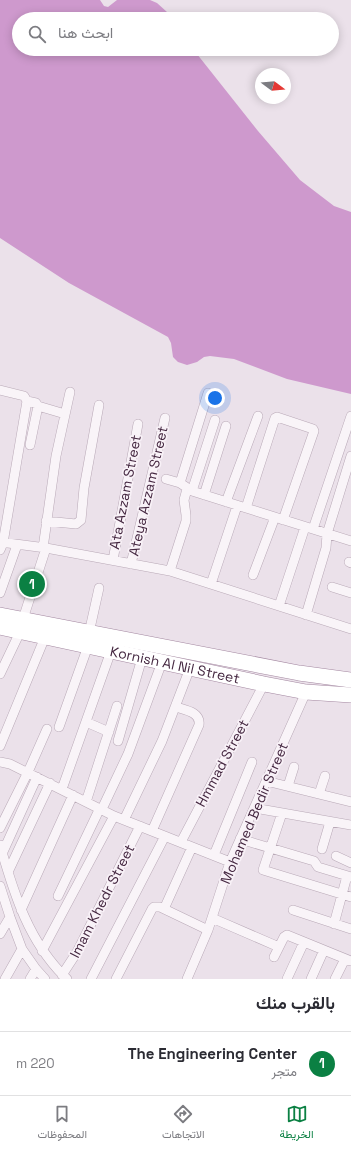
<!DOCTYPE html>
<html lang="ar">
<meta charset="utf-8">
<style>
body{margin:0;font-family:"Space Grotesk",Vazirmatn,sans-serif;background:#f7f7f7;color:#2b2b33;direction:rtl}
.compass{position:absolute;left:255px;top:68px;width:36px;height:36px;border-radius:50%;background:#fff;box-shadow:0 2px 10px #0003;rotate:106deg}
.you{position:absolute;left:215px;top:398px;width:14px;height:14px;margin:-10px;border:3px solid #fff;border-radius:50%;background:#1a73e8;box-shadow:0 0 0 6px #1a73e833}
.badge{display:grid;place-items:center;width:26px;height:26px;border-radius:50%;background:#0b8043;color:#fff;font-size:13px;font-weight:700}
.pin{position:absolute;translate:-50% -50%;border:2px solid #fff;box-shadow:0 1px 4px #0006}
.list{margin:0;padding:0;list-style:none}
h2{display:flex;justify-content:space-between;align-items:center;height:52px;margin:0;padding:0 16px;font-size:17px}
h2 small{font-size:13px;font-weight:400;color:#7c7c81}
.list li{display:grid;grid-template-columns:26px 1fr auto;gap:12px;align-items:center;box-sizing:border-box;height:64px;padding:0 16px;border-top:1px solid #e1e1e2}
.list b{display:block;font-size:15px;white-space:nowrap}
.list p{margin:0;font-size:13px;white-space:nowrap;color:#7c7c81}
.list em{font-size:13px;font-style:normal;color:#7c7c81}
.icon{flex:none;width:22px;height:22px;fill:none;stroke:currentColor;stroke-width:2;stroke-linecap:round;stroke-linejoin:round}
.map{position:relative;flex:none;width:351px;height:979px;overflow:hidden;direction:ltr}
.search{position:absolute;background:#fff;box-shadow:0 2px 10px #0003;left:12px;right:12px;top:12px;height:44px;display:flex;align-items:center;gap:10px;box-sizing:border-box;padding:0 14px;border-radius:22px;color:#7c7c81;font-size:15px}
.sheet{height:116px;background:#fff}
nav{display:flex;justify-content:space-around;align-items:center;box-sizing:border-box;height:56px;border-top:1px solid #e1e1e2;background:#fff;font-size:11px;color:#7c7c81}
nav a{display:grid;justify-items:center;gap:2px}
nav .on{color:#0b8043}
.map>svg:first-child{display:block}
.water{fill:#ce99cd}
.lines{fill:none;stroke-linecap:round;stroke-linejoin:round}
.minor-casing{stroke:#b9a9b7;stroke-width:10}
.trunk-casing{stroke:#a387a0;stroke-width:16}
.minor{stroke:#f9f4f8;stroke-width:9}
.trunk{stroke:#fff;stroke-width:15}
.labels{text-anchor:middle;stroke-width:3.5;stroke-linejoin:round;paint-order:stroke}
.street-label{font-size:14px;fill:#442740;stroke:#f8f1f7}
</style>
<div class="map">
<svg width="351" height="979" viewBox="0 0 351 979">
<rect width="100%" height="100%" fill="#ebe1ea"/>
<path class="water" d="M0 0H100L104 6 108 7 117 0H150L157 3 167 12 171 19H19V49H193L258 131 300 180 334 206 351 212V394L287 379 234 359 210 356 204 357 197 362 187 365 178 362 173 357 171 343 168 337 69 283 0 238Z"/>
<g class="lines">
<g class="minor-casing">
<path id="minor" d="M0 390 24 396 27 401 3 543 0 550
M27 401 36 403 38 406 30 445
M38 406 65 414
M166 479 180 483 192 491 351 541
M180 483 208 393
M192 491 215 420
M204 495 226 426
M226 502 258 416
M246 508 275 418 277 417 313 429 314 431 283 520
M46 521 76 524 81 520 84 488 99 405
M313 529 351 416
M0 542 46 548 170 571 351 629
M43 548 56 456 70 392
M113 560 138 424
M349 562 351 563
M131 564 165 418
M170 571 186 521V515L184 500 187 489
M253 575 275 517
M211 584 237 506
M332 587 351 593
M0 593 17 545
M279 606 305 527
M306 615 326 548 327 534 351 456
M23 619 46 548
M89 633 99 588
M0 674 20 632
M86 722 109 732
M59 727 88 646
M118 741 142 658
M0 746 45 637
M0 762 10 764 114 816 230 862
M266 781 351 802
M288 786 294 767
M62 789 111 651
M319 794 325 776
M86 802 117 706
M254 808 351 825
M102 809 128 754 162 662
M282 813 263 870 351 897
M124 820 162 741 190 668
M0 828 28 772 47 729
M152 831 199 725C201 712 185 710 176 707
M240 839 314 861 318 867 351 877
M181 842 264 684
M0 845C14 894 29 943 67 979
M322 849 330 822
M2 854 37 777
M214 855 252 762
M336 856 351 863
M8 872 50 783
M0 886 10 917 22 949 36 969 45 979
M58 896 100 808
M164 909 192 847
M21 910 73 795
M293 910 351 929
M212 918 279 947
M334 924 347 876
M0 934 10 917
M42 951 114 816
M274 957 284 937 287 935 351 961
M62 975 77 952 140 826
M5 979 22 949
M30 979 36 969
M91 979 165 836
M116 979 152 909 154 907H160L208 930
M187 979 208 930 230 862 306 692
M287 979 304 942
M311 979 324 950
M335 979 345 959"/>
</g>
<g class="trunk-casing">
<g id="trunk">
<path d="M0 615 299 673 351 680"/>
<path id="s1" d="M0 627 264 684 306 692 351 695"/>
</g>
</g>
<use href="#minor" class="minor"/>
<use href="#trunk" class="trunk"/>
</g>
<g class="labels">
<g class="street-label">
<text transform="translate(148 491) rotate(-77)" y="5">Ateya Azzam Street</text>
<text transform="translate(125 492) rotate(-79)" y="5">Ata Azzam Street</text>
<text dy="5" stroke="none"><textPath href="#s1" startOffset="179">Kornish Al Nil Street</textPath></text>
<text transform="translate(222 763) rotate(-62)" y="5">Hmmad Street</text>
<text transform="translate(254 813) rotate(-67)" y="5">Mohamed Bedir Street</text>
<text transform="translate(102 901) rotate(-63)" y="5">Imam Khedr Street</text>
</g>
</g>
</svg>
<svg class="compass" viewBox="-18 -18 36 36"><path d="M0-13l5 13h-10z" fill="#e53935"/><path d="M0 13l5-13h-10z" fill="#7c7c81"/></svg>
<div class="you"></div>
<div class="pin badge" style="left:32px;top:584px">1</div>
<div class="search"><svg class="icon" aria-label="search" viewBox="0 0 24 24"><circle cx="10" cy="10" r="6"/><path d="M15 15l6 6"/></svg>ابحث هنا</div>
</div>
<section class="sheet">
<h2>بالقرب منك<small></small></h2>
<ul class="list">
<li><span class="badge">1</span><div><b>The Engineering Center</b><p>متجر</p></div><em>220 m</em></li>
</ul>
</section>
<nav>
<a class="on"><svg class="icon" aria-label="map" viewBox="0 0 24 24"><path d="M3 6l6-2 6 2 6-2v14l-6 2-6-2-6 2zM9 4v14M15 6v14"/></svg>الخريطة</a>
<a><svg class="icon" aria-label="directions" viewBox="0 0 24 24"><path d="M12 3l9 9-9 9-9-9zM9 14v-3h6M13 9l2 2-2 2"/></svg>الاتجاهات</a>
<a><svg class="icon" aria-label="saved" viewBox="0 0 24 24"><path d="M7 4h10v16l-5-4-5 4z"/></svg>المحفوظات</a>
</nav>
